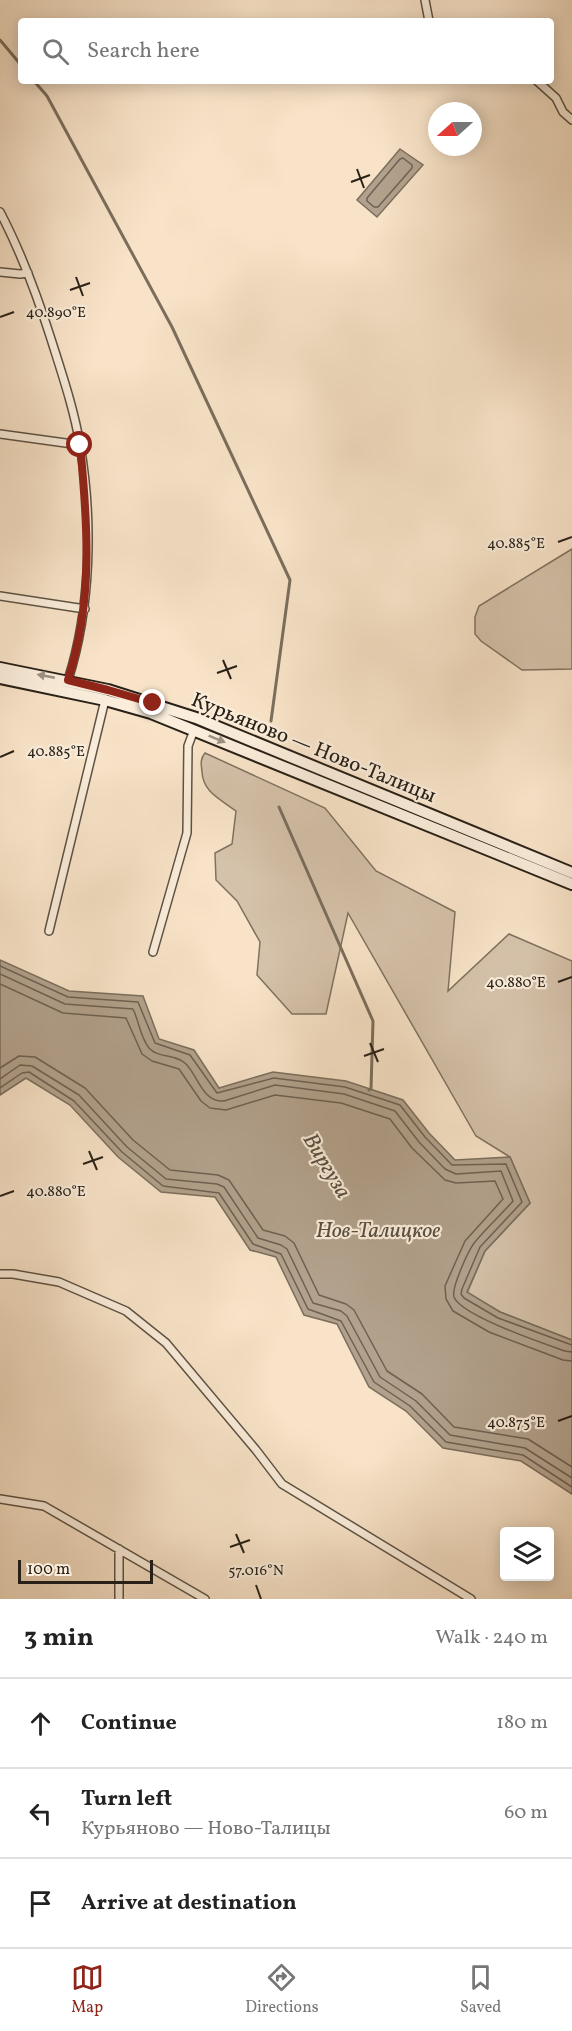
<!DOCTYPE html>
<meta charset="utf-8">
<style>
body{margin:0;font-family:Vollkorn,serif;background:#f2f2f2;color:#222}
.controls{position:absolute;right:18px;bottom:18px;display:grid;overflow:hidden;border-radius:6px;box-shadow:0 3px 15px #0003}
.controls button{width:54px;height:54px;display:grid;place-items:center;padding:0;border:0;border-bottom:2px solid #e0e0e0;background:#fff;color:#222;font:30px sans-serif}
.compass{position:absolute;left:428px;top:102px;width:54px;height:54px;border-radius:50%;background:#fff;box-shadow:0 3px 15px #0003;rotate:249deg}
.scale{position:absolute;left:18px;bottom:15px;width:135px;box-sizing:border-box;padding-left:6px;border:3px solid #292117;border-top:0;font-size:16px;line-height:21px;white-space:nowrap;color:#292117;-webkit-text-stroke:4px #faeddb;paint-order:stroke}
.stop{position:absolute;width:18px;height:18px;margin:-14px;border:4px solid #8f2418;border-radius:50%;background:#fff}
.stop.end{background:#8f2418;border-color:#fff;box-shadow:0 2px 6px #0008}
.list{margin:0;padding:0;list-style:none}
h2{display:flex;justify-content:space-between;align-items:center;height:78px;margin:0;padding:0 24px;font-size:26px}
h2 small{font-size:20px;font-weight:400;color:#767676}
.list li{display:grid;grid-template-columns:39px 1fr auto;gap:18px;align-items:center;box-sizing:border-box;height:90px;padding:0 24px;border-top:2px solid #e0e0e0}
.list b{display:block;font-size:22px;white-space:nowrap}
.list p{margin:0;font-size:20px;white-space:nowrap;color:#767676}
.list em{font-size:20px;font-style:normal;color:#767676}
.icon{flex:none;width:33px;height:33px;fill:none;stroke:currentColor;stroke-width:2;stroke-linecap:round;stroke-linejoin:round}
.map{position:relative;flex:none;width:572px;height:1599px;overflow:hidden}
.search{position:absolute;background:#fff;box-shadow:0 3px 15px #0003;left:18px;right:18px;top:18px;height:66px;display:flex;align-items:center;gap:15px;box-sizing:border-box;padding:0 21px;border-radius:6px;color:#767676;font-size:22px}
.sheet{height:348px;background:#fff}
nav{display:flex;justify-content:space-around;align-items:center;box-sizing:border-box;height:84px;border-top:2px solid #e0e0e0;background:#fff;font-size:16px;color:#767676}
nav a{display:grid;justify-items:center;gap:3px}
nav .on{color:#8f2418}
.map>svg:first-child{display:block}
.green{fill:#d5c2aa;stroke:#7f7260;stroke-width:1.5}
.water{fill:#b2a18c;stroke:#7b6e5d;stroke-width:1.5}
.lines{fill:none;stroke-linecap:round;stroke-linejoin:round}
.shore{stroke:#6e6152;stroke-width:1.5}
.stream{stroke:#7b6e5d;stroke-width:3}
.street-casing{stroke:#5d5243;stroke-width:10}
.secondary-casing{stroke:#292117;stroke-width:14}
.street{stroke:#faeddb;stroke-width:7}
.secondary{stroke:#faeddb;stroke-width:10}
.oneway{fill:#9c9183}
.route{stroke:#8f2418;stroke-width:8}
.ticks{fill:none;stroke:#292117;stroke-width:2}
.labels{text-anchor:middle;stroke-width:4.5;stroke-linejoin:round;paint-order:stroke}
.street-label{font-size:21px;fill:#292117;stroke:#faeddb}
.water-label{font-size:22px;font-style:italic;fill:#594e40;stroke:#faeddb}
.ticks-label{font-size:15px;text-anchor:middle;fill:#292117;stroke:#faeddb;stroke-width:4.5;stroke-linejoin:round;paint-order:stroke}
</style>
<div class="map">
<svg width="572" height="1599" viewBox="0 0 572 1599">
<rect width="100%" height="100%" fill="#f8e3c8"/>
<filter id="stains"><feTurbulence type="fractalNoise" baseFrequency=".00333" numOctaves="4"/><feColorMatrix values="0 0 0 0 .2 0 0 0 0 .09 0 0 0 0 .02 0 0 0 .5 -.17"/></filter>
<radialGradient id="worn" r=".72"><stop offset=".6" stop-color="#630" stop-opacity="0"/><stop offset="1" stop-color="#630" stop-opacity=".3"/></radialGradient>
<path class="green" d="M572 549V669L522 670 481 641 475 634V617L479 606Z
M205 753 325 808 376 871 455 912 448 991 509 934 572 961V1340L500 1312 467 1293 485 1251 530 1203 510 1157 476 1136 348 913 326 1014H292L257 975 260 942 237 901 216 880 215 853 232 844 236 811C220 799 203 792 202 772 201 764 200 759 205 753Z"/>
<path class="water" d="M400 149 423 165 377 217 357 200Z
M0 960 69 991 143 996 159 1039 194 1050 219 1088 273 1072 346 1081 403 1100 429 1133 455 1160 510 1157 530 1203 485 1251 467 1292 500 1312 572 1340V1494L521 1461 443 1448 406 1411 369 1387 337 1324 304 1315 276 1257 250 1250 215 1197 161 1192 118 1157 70 1105 26 1078 0 1095Z"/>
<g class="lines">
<path class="shore" d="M403 158 412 165V168L378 207H374L367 201V198L400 159Z
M0 966 68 997 138 1002 155 1043 190 1055 217 1093 274 1078 345 1087 400 1105 425 1137 452 1165 506 1164 522 1202 480 1247 462 1289 461 1294 464 1298 498 1318 572 1345
M0 974 65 1004 133 1009C139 1021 140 1037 149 1048 157 1058 177 1054 186 1064 198 1076 203 1103 224 1101L275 1085 344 1094 395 1111 419 1142 445 1169 456 1174 501 1171 513 1201C501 1215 487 1227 475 1242 469 1249 451 1288 454 1297 461 1316 545 1344 565 1351L572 1352
M0 984 63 1013 126 1018 142 1054 152 1061 179 1069 201 1101 210 1108 226 1110 275 1095 341 1103 390 1119 412 1148 445 1180 456 1183 495 1181 503 1199 465 1241 445 1286 446 1299 453 1311 489 1332 563 1360 572 1361
M0 1068 19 1056 35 1057 85 1088 133 1140 170 1170 218 1175 229 1180 263 1230 285 1236 294 1243 319 1295 346 1304 354 1310 387 1371 422 1394 454 1427 528 1439 572 1467
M0 1079 20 1065 32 1066 79 1095 127 1147 166 1179 217 1184 224 1187 258 1238 281 1245 287 1249 313 1303 341 1311 347 1316 380 1377 416 1401 450 1435 525 1448 572 1478
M0 1088 22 1073 29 1072 74 1101 122 1152 163 1186 219 1193 253 1244 281 1254 308 1309 341 1321 374 1382 410 1406 446 1442 523 1455 572 1487"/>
<path class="stream" d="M0 40 21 65
M34 81 47 96 172 327 290 580 271 721
M279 807 373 1021 371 1089 369 1090"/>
<g class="street-casing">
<path id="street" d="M425 0 429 21
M537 81 556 98 563 112 572 120
M0 212C21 252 37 295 51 339 62 374 74 409 80 445 93 520 91 608 68 680
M0 272 20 274 28 273
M0 434 80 445
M0 596 85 609
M49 931 105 700
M153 952 187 833 188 746 194 730
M0 1274H13L59 1282 126 1311 166 1343 256 1450 282 1484 471 1599
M0 1499 44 1506 205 1599
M119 1549V1599"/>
</g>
<g class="secondary-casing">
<path id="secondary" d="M0 668 108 690 196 718 572 873
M0 678 105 700 151 713 572 884"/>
</g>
<use href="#street" class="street"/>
<use href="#secondary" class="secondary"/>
</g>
<defs><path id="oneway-solid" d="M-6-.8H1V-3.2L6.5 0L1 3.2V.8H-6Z" transform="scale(1.5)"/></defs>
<g class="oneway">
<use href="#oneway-solid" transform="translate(46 676) rotate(-169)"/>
<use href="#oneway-solid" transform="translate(217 739) rotate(22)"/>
</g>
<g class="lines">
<path class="route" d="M80 445C88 526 93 602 68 680L108 690 153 703"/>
</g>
<path class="ticks" d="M357 169 364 188M351 182 370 175M76 277 83 296M70 290 90 283M0 317 14 312M558 542 572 537M223 660 231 679M217 673 237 666M0 757 14 751M558 982 572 977M370 1043 378 1062M364 1056 384 1049M89 1151 97 1170M83 1164 103 1157M0 1196 14 1191M558 1421 572 1416M236 1534 244 1553M230 1547 250 1540M256 1585 261 1599"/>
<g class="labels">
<g class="street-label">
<text transform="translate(314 747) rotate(22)" y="7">Курьяново — Ново-Талицы</text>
</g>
<g class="water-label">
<text transform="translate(328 1165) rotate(59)" y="8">Виргуза</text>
<text x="378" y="1237">Нов-Талицкое</text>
</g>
</g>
<g class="ticks-label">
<text x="56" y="317">40.890°E</text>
<text x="516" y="548">40.885°E</text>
<text x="56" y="756">40.885°E</text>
<text x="516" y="987">40.880°E</text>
<text x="56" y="1196">40.880°E</text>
<text x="516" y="1427">40.875°E</text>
<text x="256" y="1575">57.016°N</text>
</g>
<rect width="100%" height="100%" filter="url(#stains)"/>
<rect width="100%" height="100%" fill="url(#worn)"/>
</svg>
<div class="controls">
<button><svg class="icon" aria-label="layers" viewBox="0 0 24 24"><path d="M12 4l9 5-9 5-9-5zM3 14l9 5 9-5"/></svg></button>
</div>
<svg class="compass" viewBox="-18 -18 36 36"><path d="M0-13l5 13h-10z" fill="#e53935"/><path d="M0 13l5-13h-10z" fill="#767676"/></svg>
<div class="scale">100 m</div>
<div class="stop" style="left:80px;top:445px"></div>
<div class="stop end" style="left:153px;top:703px"></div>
<div class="search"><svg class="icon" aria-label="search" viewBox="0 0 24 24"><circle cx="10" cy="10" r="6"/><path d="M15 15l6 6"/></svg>Search here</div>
</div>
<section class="sheet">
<h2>3 min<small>Walk · 240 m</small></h2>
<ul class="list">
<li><svg class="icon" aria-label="ahead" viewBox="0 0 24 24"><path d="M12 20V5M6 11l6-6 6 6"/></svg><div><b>Continue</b></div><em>180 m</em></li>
<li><svg class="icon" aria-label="left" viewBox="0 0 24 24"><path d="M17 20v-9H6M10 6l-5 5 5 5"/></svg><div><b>Turn left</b><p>Курьяново — Ново-Талицы</p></div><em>60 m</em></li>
<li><svg class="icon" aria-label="arrive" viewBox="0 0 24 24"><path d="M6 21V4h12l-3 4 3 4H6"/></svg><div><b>Arrive at destination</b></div></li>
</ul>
</section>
<nav>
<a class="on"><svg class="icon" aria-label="map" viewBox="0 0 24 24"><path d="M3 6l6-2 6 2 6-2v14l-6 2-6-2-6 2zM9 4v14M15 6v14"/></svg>Map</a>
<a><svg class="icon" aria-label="directions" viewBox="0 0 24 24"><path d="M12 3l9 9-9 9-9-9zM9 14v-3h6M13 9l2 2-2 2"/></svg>Directions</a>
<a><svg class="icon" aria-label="saved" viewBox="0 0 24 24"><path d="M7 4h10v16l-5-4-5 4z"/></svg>Saved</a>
</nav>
